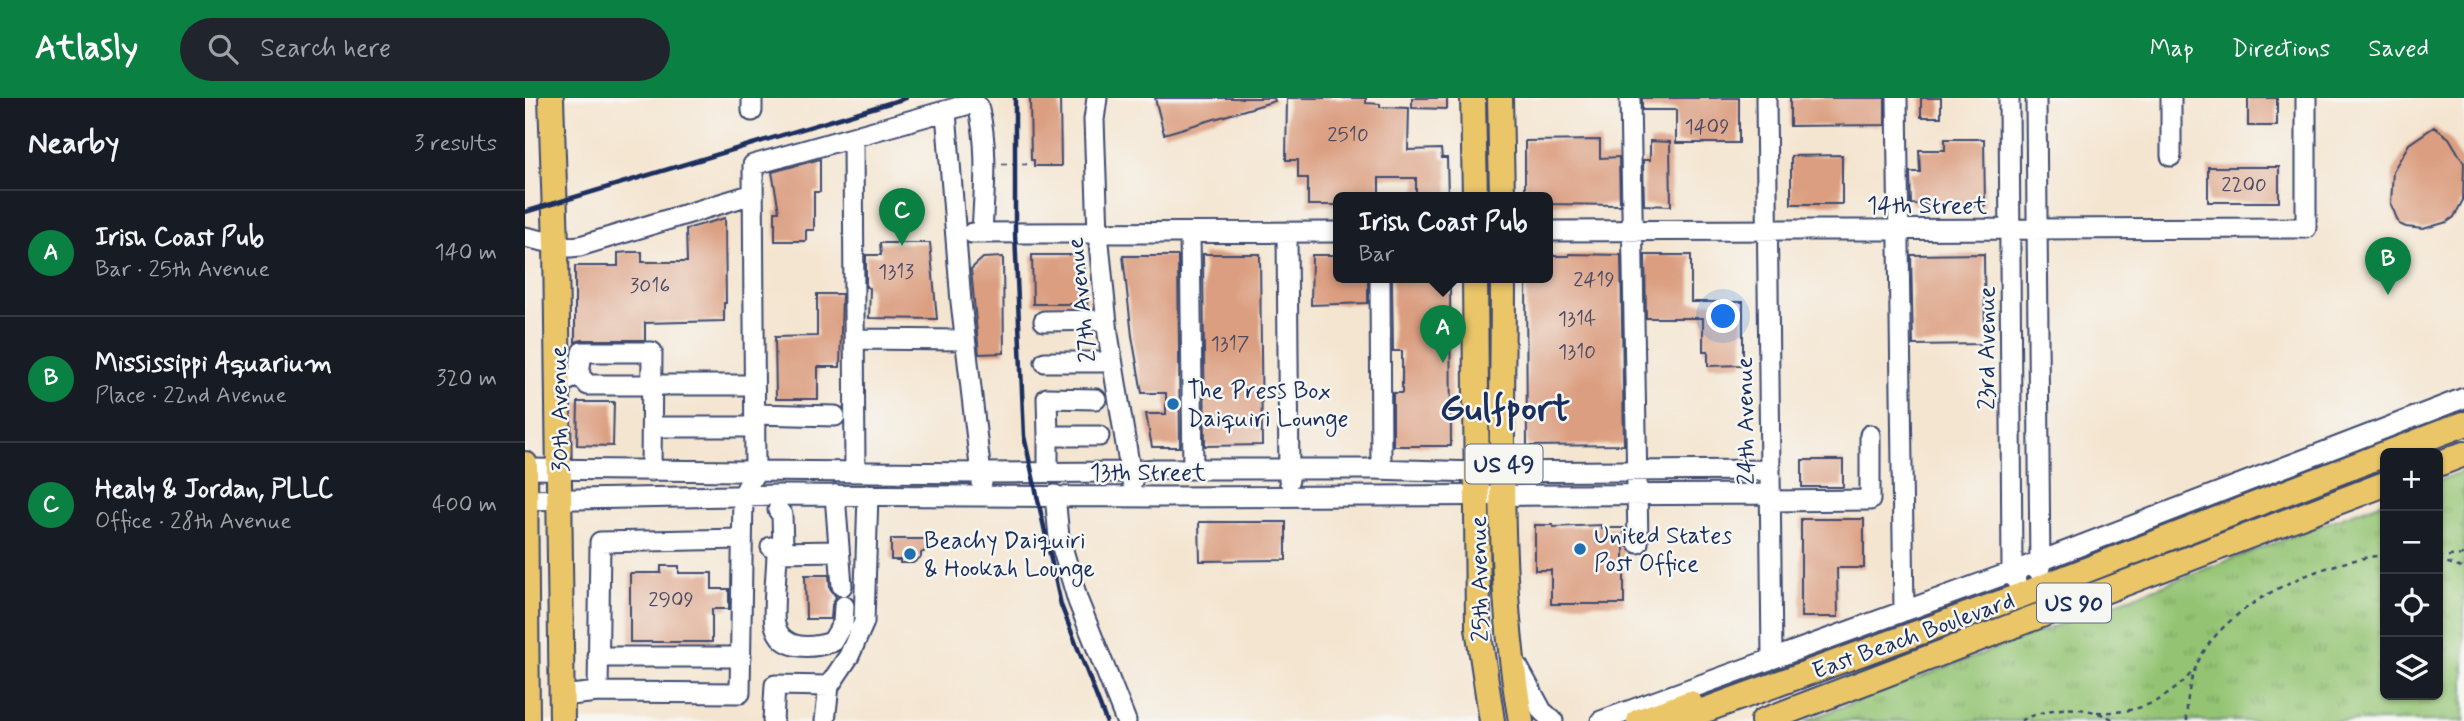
<!DOCTYPE html>
<meta charset="utf-8">
<style>
body{margin:0;font-family:Mynerve,sans-serif;background:#20242c;color:#f1f3f6}
.controls{position:absolute;right:21px;bottom:21px;display:grid;overflow:hidden;border-radius:10px;box-shadow:0 2px 5px #0004}
.controls button{width:63px;height:63px;display:grid;place-items:center;padding:0;border:0;border-bottom:2px solid #363941;background:#171b24;color:#f1f3f6;font:35px sans-serif}
.you{position:absolute;left:1199px;top:219px;width:24px;height:24px;margin:-18px;border:5px solid #fff;border-radius:50%;background:#1a73e8;box-shadow:0 0 0 10px #1a73e833}
.badge{display:grid;place-items:center;width:46px;height:46px;border-radius:50%;background:#0b8043;color:#fff;font-size:23px;font-weight:700}
.pin{position:absolute;translate:-50% -58px;filter:drop-shadow(0 2px 4px #0008)}
.pin::after{content:'';position:absolute;top:37px;width:24px;height:21px;background:inherit;clip-path:polygon(0 0,100% 0,50% 100%)}
.popup{position:absolute;left:808px;top:94px;width:220px;height:91px;box-sizing:border-box;display:grid;place-content:center;border-radius:10px;background:#171b24;filter:drop-shadow(0 2px 5px #0005);font-size:23px;white-space:nowrap;color:#9ea1a6}
.popup b{font-size:26px;color:#f1f3f6}
.popup::after{content:'';position:absolute;left:50%;top:100%;margin-left:-14px;border:14px solid transparent;border-top-color:#171b24}
.list{margin:0;padding:0;list-style:none}
h2{display:flex;justify-content:space-between;align-items:center;height:91px;margin:0;padding:0 28px;font-size:30px}
h2 small{font-size:23px;font-weight:400;color:#9ea1a6}
.list li{display:grid;grid-template-columns:46px 1fr auto;gap:21px;align-items:center;box-sizing:border-box;height:126px;padding:0 28px;border-top:2px solid #363941}
.list b{display:block;font-size:26px;white-space:nowrap}
.list p{margin:0;font-size:23px;white-space:nowrap;color:#9ea1a6}
.list em{font-size:23px;font-style:normal;color:#9ea1a6}
.icon{flex:none;width:38px;height:38px;fill:none;stroke:currentColor;stroke-width:2;stroke-linecap:round;stroke-linejoin:round}
.map{position:relative;flex:none;width:1939px;height:623px;overflow:hidden}
header{display:flex;align-items:center;gap:42px;box-sizing:border-box;height:98px;padding:0 35px;background:#0b8043;color:#fff}
header strong{font-size:33px}
nav{display:flex;gap:38px;margin-inline-start:auto;font-size:24px}
.search{width:490px;height:63px;background:#20242c;display:flex;align-items:center;gap:18px;box-sizing:border-box;padding:0 24px;border-radius:38px;color:#9ea1a6;font-size:26px}
main{display:flex}
aside{flex:1;background:#171b24}
.map>svg:first-child{display:block}
.park{fill:url(#park-tufts);stroke:#587a68;stroke-width:2}
.building{fill:#db9e80}
.lines{fill:none;stroke-linecap:round;stroke-linejoin:round}
.minor-casing{stroke:#3c4a6f;stroke-width:23}
.major-casing{stroke:#3c4a6f;stroke-width:28}
.path{stroke:#3c4a6f;stroke-width:2.5;stroke-dasharray:5 5;stroke-linecap:butt}
.minor{stroke:#fff;stroke-width:19}
.major{stroke:#ebc669;stroke-width:24}
.rail{stroke:#1b2f5e;stroke-width:4.5}
.poi-dot{fill:#1f6fb2;stroke:#f6f6f2;stroke-width:2.5}
.labels{text-anchor:middle;stroke-width:5;stroke-linejoin:round;paint-order:stroke}
.number-label{font-size:21px;fill:#4b4b66}
.shield{fill:#f6f6f2;stroke:#5d6b8a;stroke-width:2}
.shield-label{font-size:23px;font-weight:bold;fill:#1b2f5e}
.street-label{font-size:24px;fill:#1b2f5e;stroke:#f6f6f2}
.poi-label{font-size:24px;fill:#1b2f5e;stroke:#f6f6f2;text-anchor:start}
.town-label{font-size:38px;font-weight:bold;fill:#1b2f5e;stroke:#f6f6f2}
</style>
<header>
<strong>Atlasly</strong>
<div class="search"><svg class="icon" aria-label="search" viewBox="0 0 24 24"><circle cx="10" cy="10" r="6"/><path d="M15 15l6 6"/></svg>Search here</div>
<nav><a>Map</a><a>Directions</a><a>Saved</a></nav>
</header>
<main>
<aside>
<h2>Nearby<small>3 results</small></h2>
<ul class="list">
<li><span class="badge">A</span><div><b>Irish Coast Pub</b><p>Bar · 25th Avenue</p></div><em>140 m</em></li>
<li><span class="badge">B</span><div><b>Mississippi Aquarium</b><p>Place · 22nd Avenue</p></div><em>320 m</em></li>
<li><span class="badge">C</span><div><b>Healy &amp; Jordan, PLLC</b><p>Office · 28th Avenue</p></div><em>400 m</em></li>
</ul>
</aside>
<div class="map">
<svg width="1939" height="623" viewBox="0 0 1939 623">
<defs>
<pattern id="park-tufts" width="24" height="20" patternUnits="userSpaceOnUse" patternTransform="scale(1.75)"><rect width="24" height="20" fill="#94c473"/><path d="M3 7l-1-3M5 7V3M7 7l1-3M15 17l-1-3M17 17v-4M19 17l1-3" fill="none" stroke="#78a062"/></pattern>
</defs>
<rect width="100%" height="100%" fill="#f6f6f2"/>
<filter id="ink" filterUnits="userSpaceOnUse"><feTurbulence type="fractalNoise" baseFrequency=".0143" numOctaves="2"/><feDisplacementMap in="SourceGraphic" scale="14" xChannelSelector="R" yChannelSelector="G"/><feConvolveMatrix kernelMatrix="1 2 1 2 8 2 1 2 1" color-interpolation-filters="sRGB"/></filter>
<filter id="wash" filterUnits="userSpaceOnUse"><feTurbulence type="fractalNoise" baseFrequency=".00686" numOctaves="4" result="noise"/><feDisplacementMap in="SourceGraphic" scale="28" xChannelSelector="R" yChannelSelector="G"/><feGaussianBlur stdDeviation="1.57" result="paint"/><feColorMatrix in="noise" values="0 0 0 0 0 0 0 0 0 0 0 0 0 0 0 0 0 1.4 0 .05"/><feComposite in="paint" operator="in"/></filter>
<g filter="url(#wash)">
<rect width="100%" height="100%" fill="#f4e5d0"/>
<path class="park" d="M1939 373V623H1280L1860 403V597H1913V383Z"/>
<g id="blocks">
<path class="building" d="M505 0H535L536 68H509V62H506Z
M630 0H749L750 3 639 36Z
M762 0H841V5L855 6V9L884 10 883 52 916 51 917 60H922L923 99H891V80H854V99H813V107H783V80H773V62H761Z
M887 0H922V11L887 10Z
M1117 0H1214V45H1151V12H1117Z
M1265 0H1360V27L1265 28Z
M1396 0H1416V19H1396Z
M1723 0H1752V28H1723Z
M1909 29 1924 40 1939 65 1938 102 1929 119 1922 124 1898 131 1881 129 1874 126 1866 106 1868 73 1884 46Z
M1420 41H1459L1460 108 1386 106 1385 74H1395L1394 52H1420Z
M1075 42V60L1094 59 1095 107 1023 106V99H1000V43Z
M1125 43 1145 44 1146 108 1119 107 1118 62H1125Z
M1317 57V106H1266V58Z
M295 61V94H289V132H281V143H250V113H254L247 74Z
M1683 69H1754V104H1683Z
M200 120 201 205H199V223L120 225V242H57L50 244V168H93V155L104 154H117V164H162L161 131Z
M355 145H405L412 221 344 220 345 190 341 189V157H356Z
M678 156H735L737 347 680 348Z
M1044 156 1096 157 1099 347 1002 348 1001 179H1023V158H1044Z
M1459 156 1460 246 1388 247 1386 157Z
M507 157H557L562 206H508Z
M787 157H813V179H843V205L786 207Z
M1120 157H1166V204H1218V267L1183 268V253H1178V220H1121Z
M598 158H653L655 349H627L621 316H641V295H617L607 238Z
M478 159 479 255 454 256 446 171 458 160Z
M867 179H925L926 348H868V295H877V253H868Z
M292 196H317L315 269H293V301H251L250 239 292 238Z
M53 304H89L88 348 52 347Z
M1277 362H1318V389H1277Z
M1276 421H1339V470H1312L1313 519H1276Z
M674 424H761V462L675 463Z
M1010 427H1028V429L1076 427V430H1099V506H1026V472H1010Z
M366 441H402V452L396 455V459L388 465H375V462H366Z
M136 468H154V475H187V491H204V511H187V544H105V475H136Z
M280 477H304L305 490 311 499 307 507 306 521H281Z"/>
</g>
</g>
<g filter="url(#ink)">
<use href="#blocks" fill-opacity="0" stroke="#3c4a6f" stroke-width="2"/>
<g class="lines">
<g class="minor-casing">
<path id="minor" d="M227 0V13
M572 0 569 22 573 135 583 236 607 384
M1105 0 1113 445
M1241 0 1247 561
M1372 0 1379 513
M1484 0 1487 474 1492 484
M1511 0 1515 475
M1646 0V58
M421 14 436 204 457 385
M328 40 330 374
M1023 133 1781 130V0
M762 134 764 382
M447 135 813 134
M665 135 668 371
M0 139 45 149 55 148 228 96
M855 179 856 371
M519 223 581 222
M329 241 440 242
M520 264H587
M54 277 63 287H229
M33 287 54 277 57 254H127L126 373
M571 301 522 300 523 338H574
M230 316 310 318
M127 329H230
M523 338V374
M0 371 457 375 595 374 631 371H848L952 374 1245 372
M310 397 317 488
M530 397 534 439 553 503 601 623
M0 402 257 397 638 399 1245 396
M1245 403 1345 402V337
M253 412 257 417 258 448 252 454C252 471 247 513 250 527 257 554 288 550 307 544L318 525 319 508
M246 449 252 454 314 453
M73 559H216
M993 569 1017 613 1028 623
M73 594 75 444 216 441
M36 598 73 594 215 595 218 397 230 374 228 67 448 5 453 8C464 48 459 94 457 135
M248 623 250 587 304 588
M300 623 304 588 324 558 339 524 343 397
M1076 623 1487 474 1939 300"/>
</g>
<g class="major-casing">
<path id="major" d="M26 0 31 146 37 623
M948 0 950 99
M975 0 977 99
M950 179 953 530 967 623
M978 179C978 327 970 477 996 623
M1863 355 1939 326
M0 366 2 623
M1913 366 1939 356
M1114 623 1165 605
M1150 623 1497 497 1860 356
M1238 623 1860 386"/>
</g>
<path class="path" d="M477 66H504
M1913 459 1939 457
M1913 461 1939 471
M1572 614C1610 616 1642 604 1667 574
M1496 623C1526 607 1561 606 1591 623
M1662 623C1661 602 1665 579 1675 560 1706 502 1798 463 1860 457"/>
<use href="#minor" class="minor"/>
<use href="#major" class="major"/>
<path class="rail" d="M490 0V135L499 338 536 507 581 623
M0 114 381 0"/>
</g>
</g>
<g class="poi-dot">
<circle cx="648" cy="306" r="7"/>
<circle cx="1055" cy="451" r="7"/>
<circle cx="385" cy="456" r="7"/>
</g>
<g class="labels">
<g class="number-label">
<text x="1182" y="35">1409</text>
<text x="823" y="43">2510</text>
<text x="1719" y="93">2200</text>
<text x="371" y="180">1313</text>
<text x="1069" y="188">2419</text>
<text x="125" y="194">3016</text>
<text x="1052" y="227">1314</text>
<text x="705" y="252">1317</text>
<text x="1052" y="260">1310</text>
<text x="146" y="508">2909</text>
</g>
<g class="shield">
<rect x="940.5" y="346.5" width="77" height="39" rx="5"/>
<rect x="1512" y="485.5" width="74" height="39" rx="5"/>
</g>
<g class="shield-label">
<text x="979" y="374">US 49</text>
<text x="1549" y="513">US 90</text>
</g>
<g class="street-label">
<text x="1402" y="115">14th Street</text>
<text transform="translate(556 202) rotate(-96)" y="8">27th Avenue</text>
<text transform="translate(1461 250) rotate(-90)" y="8">23rd Avenue</text>
<text transform="translate(34 311) rotate(-91)" y="8">30th Avenue</text>
<text transform="translate(1220 323) rotate(-91)" y="8">24th Avenue</text>
<text x="623" y="382">13th Street</text>
<text transform="translate(954 481) rotate(-91)" y="8">25th Avenue</text>
<text transform="translate(1388 537) rotate(-20)" y="8">East Beach Boulevard</text>
</g>
<g class="poi-label">
<text x="662" y="300">The Press Box<tspan x="662" dy="28">Daiquiri Lounge</tspan></text>
<text x="1069" y="445">United States<tspan x="1069" dy="28">Post Office</tspan></text>
<text x="399" y="450">Beachy Daiquiri<tspan x="399" dy="28">&amp; Hookah Lounge</tspan></text>
</g>
<g class="town-label">
<text x="980" y="322">Gulfport</text>
</g>
</g>
</svg>
<div class="controls">
<button>+</button>
<button>−</button>
<button><svg class="icon" aria-label="locate" viewBox="0 0 24 24"><circle cx="12" cy="12" r="6"/><path d="M12 2v4M12 18v4M2 12h4M18 12h4"/></svg></button>
<button><svg class="icon" aria-label="layers" viewBox="0 0 24 24"><path d="M12 4l9 5-9 5-9-5zM3 14l9 5 9-5"/></svg></button>
</div>
<div class="you"></div>
<div class="pin badge" style="left:918px;top:265px">A</div>
<div class="popup"><b>Irish Coast Pub</b>Bar</div>
<div class="pin badge" style="left:1863px;top:197px">B</div>
<div class="pin badge" style="left:377px;top:148px">C</div>
</div>
</main>
